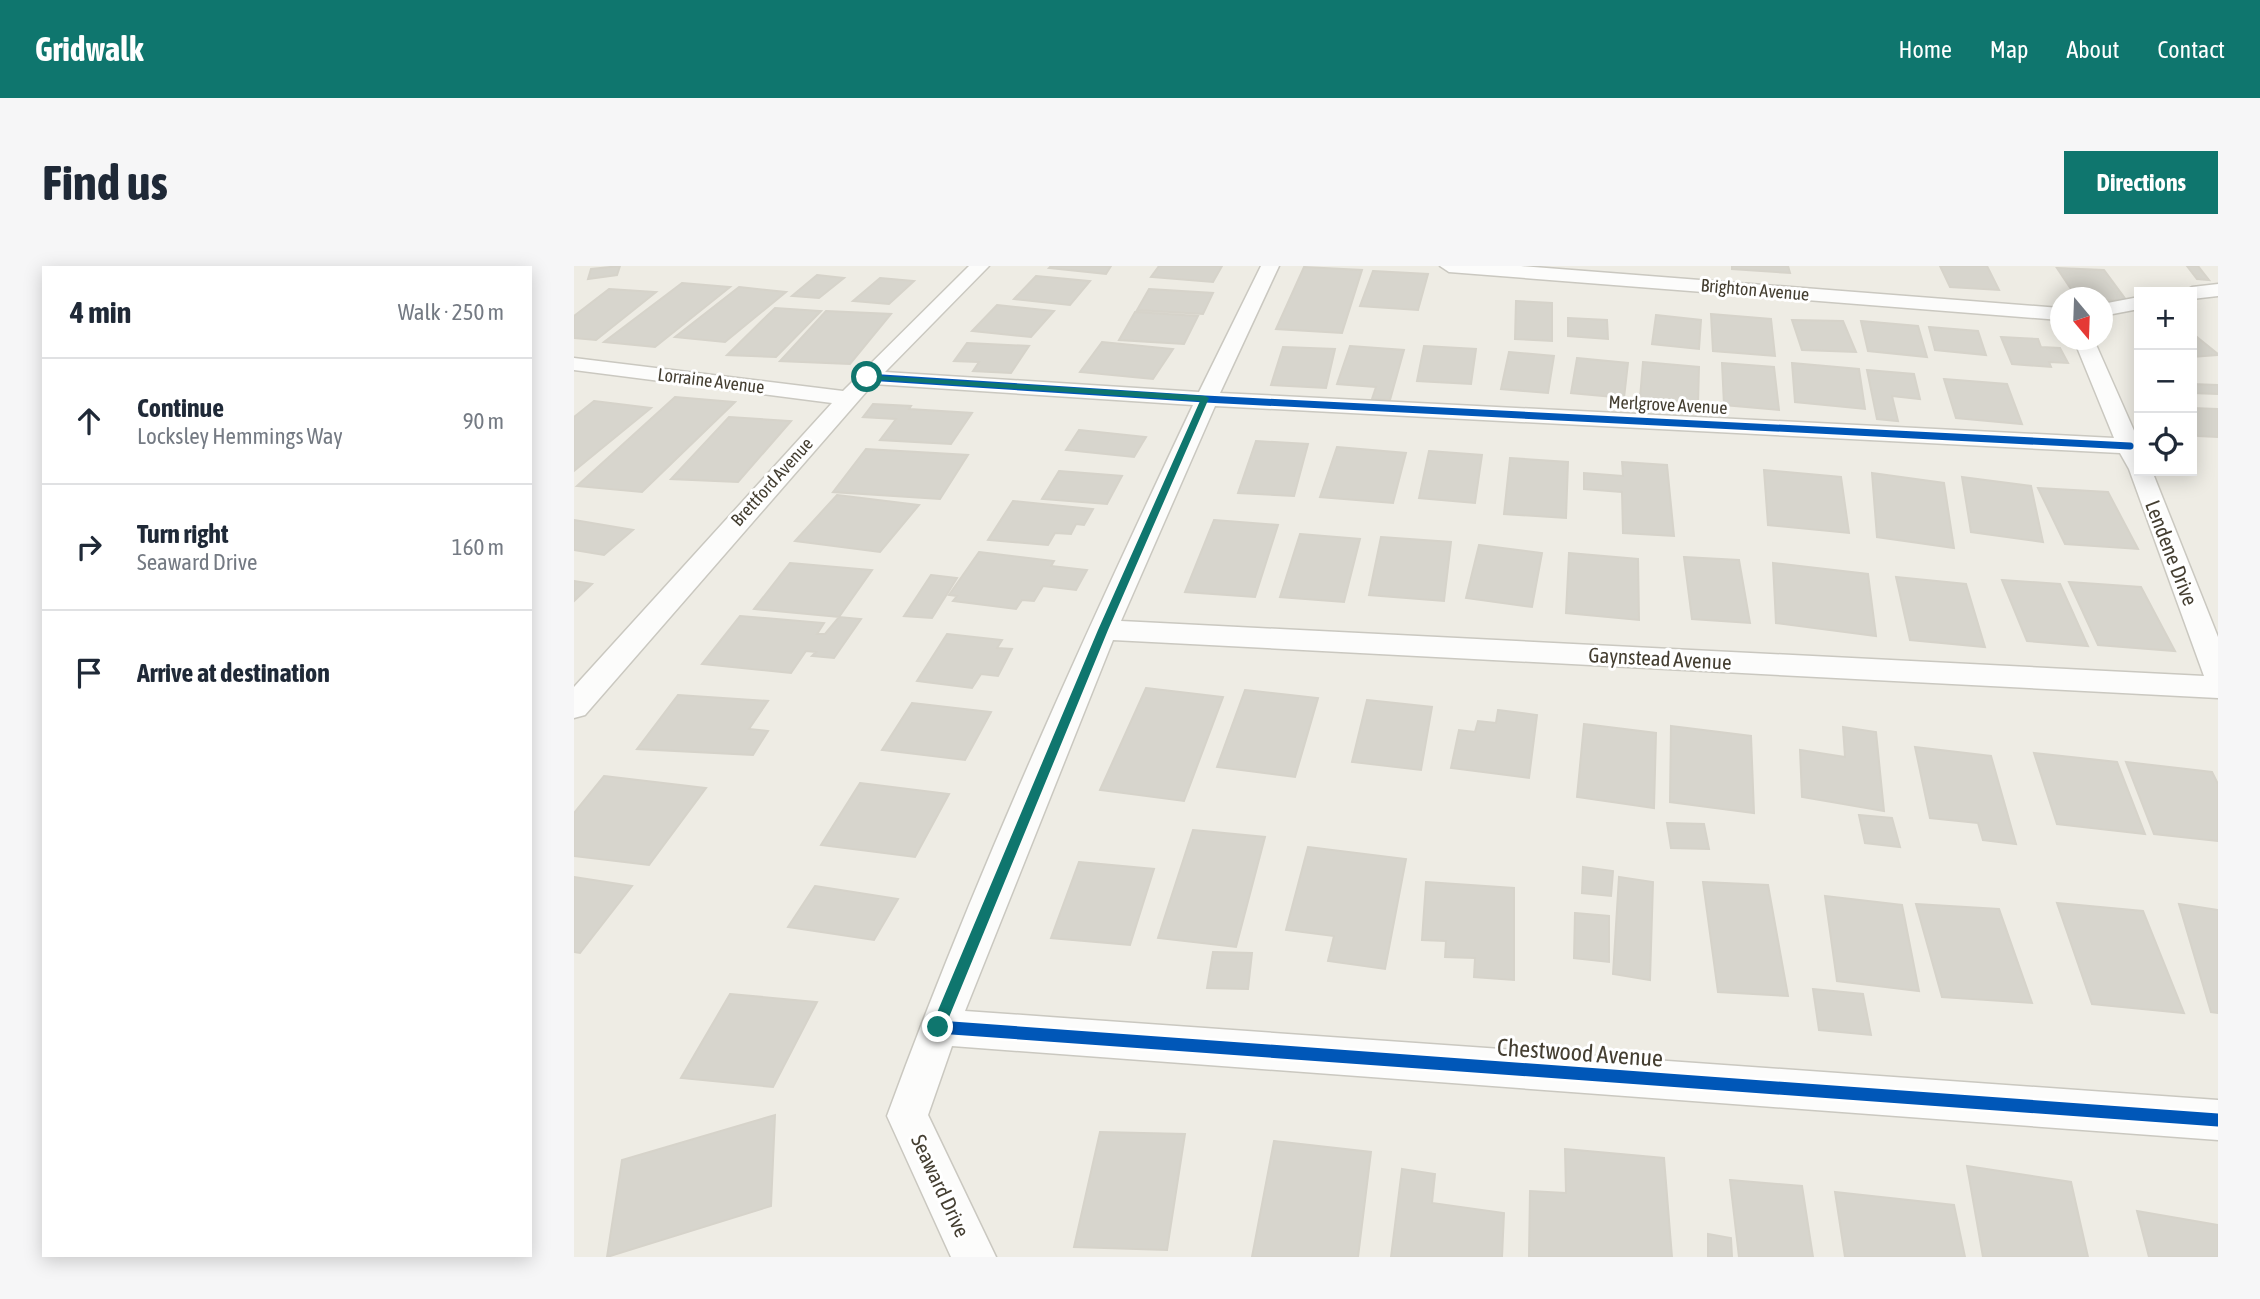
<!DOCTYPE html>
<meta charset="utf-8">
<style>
body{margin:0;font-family:"Asap Condensed",sans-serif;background:#f6f6f7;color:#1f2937}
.controls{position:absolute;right:21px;top:21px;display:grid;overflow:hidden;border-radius:0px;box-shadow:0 4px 18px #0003}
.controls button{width:63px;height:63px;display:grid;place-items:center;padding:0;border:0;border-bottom:2px solid #e0e1e3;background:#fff;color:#1f2937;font:35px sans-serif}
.compass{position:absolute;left:1476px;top:21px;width:63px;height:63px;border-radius:50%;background:#fff;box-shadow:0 4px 18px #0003;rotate:161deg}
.stop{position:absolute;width:21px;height:21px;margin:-16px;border:5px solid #0f766e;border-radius:50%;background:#fff}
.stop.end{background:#0f766e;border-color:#fff;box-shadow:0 2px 7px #0008}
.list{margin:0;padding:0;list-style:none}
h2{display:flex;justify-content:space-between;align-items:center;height:91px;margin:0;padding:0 28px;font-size:30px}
h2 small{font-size:23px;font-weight:400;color:#747a83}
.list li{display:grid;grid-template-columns:46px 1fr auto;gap:21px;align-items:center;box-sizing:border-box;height:126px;padding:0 28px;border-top:2px solid #e0e1e3}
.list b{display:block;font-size:26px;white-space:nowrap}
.list p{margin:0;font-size:23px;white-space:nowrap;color:#747a83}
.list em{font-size:23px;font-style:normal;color:#747a83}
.icon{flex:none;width:38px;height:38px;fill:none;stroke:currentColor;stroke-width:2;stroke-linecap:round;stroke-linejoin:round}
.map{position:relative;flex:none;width:1644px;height:991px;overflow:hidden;border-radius:0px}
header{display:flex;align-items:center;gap:42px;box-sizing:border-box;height:98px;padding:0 35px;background:#0f766e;color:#fff}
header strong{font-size:33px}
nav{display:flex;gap:38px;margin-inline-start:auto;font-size:24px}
.intro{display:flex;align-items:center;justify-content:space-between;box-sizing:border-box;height:168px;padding:0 42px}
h1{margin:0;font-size:49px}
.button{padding:18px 32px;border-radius:0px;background:#0f766e;color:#fff;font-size:24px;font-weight:700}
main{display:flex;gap:42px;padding:0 42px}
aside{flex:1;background:#fff;border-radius:0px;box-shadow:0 4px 18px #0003}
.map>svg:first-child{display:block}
.building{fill:#d7d5cd;stroke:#d6d3ca;stroke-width:2}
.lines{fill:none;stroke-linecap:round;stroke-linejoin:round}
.street-casing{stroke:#cac8c0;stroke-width:3}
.street{fill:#fcfcfb;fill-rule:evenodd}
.cycleway-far1-casing{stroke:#fff;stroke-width:10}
.cycleway-casing{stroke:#fff;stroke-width:18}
.cycleway-far1{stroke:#0057b8;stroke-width:7}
.cycleway{stroke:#0057b8;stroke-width:13}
.route{fill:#0f766e}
.labels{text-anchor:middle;stroke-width:6;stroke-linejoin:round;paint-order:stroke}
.far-street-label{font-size:18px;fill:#443e31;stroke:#fff}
.street-label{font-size:21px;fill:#443e31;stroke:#fff}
.near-street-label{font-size:24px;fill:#443e31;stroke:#fff}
</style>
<header>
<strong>Gridwalk</strong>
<nav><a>Home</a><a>Map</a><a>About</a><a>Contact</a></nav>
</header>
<div class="intro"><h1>Find us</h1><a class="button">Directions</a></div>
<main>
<aside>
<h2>4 min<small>Walk · 250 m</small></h2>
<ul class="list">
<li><svg class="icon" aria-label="ahead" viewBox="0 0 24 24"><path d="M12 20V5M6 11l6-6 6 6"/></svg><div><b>Continue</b><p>Locksley Hemmings Way</p></div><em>90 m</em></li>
<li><svg class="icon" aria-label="right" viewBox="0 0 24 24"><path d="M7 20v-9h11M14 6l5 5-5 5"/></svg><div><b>Turn right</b><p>Seaward Drive</p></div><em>160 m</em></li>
<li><svg class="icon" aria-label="arrive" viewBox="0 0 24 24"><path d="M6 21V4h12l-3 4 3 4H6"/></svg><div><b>Arrive at destination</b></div></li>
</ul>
</aside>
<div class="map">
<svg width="1644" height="991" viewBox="0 0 1644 991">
<rect width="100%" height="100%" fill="#eeece4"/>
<path class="building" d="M46 0 43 9 14 13 17 3Z
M477 0H537L532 8 475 2Z
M585 0H648L639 16 577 11Z
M1158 0H1214L1216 7 1158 3Z
M1366 0H1413L1425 24 1376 21Z
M1613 0H1624L1635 14 1623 13Z
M730 1 788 4 768 67 702 63Z
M1483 2 1530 4 1553 35 1503 32Z
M799 5 854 8 844 44 786 40Z
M243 9 270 12 245 32 218 30Z
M462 10 516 15 496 39 440 33Z
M306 12 340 15 315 38 279 35Z
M108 17 156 21 81 81 30 76Z
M165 21 212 26 151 76 101 71Z
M35 23 82 26 22 74 0 72V50Z
M575 23 639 27 629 48 563 44Z
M942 35 978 37V75L941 73Z
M423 39 480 45 457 71 398 65Z
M201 42 247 45 202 91 153 89Z
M252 45 317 48 276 98 206 95Z
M561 46 624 50 610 78 545 74Z
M1137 48 1197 53 1201 90 1139 85Z
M1082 49 1127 54 1125 83 1078 78Z
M994 52 1033 54 1034 73 994 70Z
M1218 54 1269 55 1282 86 1228 84Z
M1287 55 1344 60 1353 91 1294 85Z
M1355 61 1404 65 1412 89 1361 84Z
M1618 67 1644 88V89L1618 91Z
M1427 71 1464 73 1467 81 1486 82 1494 97 1475 96 1477 101 1438 98Z
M528 76 599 83 579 113 506 106Z
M393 77 455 80 437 107 399 105 405 96 380 95Z
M776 80 830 84 816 134 798 133 802 121 763 118Z
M850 80 902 83 897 118 843 115Z
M709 81 761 83 752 122 697 119Z
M935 86 980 90 974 127 927 123Z
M1003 92 1054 97 1050 132 997 127Z
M1069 96 1125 101 1124 138 1066 132Z
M1148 97 1200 101 1205 144 1150 139Z
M1218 97 1285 103 1291 143 1221 136Z
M1293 104 1340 108 1346 133 1318 130 1324 155 1303 153Z
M1370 113 1433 118 1448 158 1382 152Z
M1618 118 1644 119V128L1618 127Z
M101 131 161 136 68 226 3 220Z
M20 135 77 142 0 205V151Z
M299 138 337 140 335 143 398 147 377 178 306 174 322 153 289 151Z
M1618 142 1644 143V171L1624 170 1618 162Z
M155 151 217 155 164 216 97 213Z
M505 164 572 171 560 191 492 184Z
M682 175 734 178 720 230 664 227Z
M763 181 832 187 819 237 746 231Z
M292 183 394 189 366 233 259 226Z
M855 185 908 189 901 237 845 232Z
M936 192 994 196 992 252 930 248Z
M1048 196 1093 199 1100 270 1049 267 1048 226 1010 223V207L1049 210Z
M1190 204 1267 211 1275 267 1194 259Z
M485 205 548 210 533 238 468 233Z
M1298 207 1370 217 1380 282 1303 271Z
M1388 211 1457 220 1469 276 1397 266Z
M1464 222 1534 226 1564 283 1491 278Z
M263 229 345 239 306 286 221 275Z
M439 235 519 243 510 259 502 258 497 268 481 267 474 279 414 274Z
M0 254 59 264 30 289 0 284Z
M640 254 704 259 681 331 611 326Z
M726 268 786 273 770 336 706 331Z
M807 271 877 276 870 335 795 329Z
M905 279 968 287 958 341 892 332Z
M405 286 480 295 477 300 513 304 502 324 469 320 460 335 448 334 442 343 379 335 383 330 375 329Z
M995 287 1064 293 1065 354 992 347Z
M1110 291 1165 294 1176 357 1118 353Z
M216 297 298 304 265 351 180 343Z
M1199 297 1294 308 1302 370 1202 357Z
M357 309 383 312 358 352 330 350Z
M1322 311 1392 318 1411 381 1336 374Z
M1428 314 1486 318 1514 380 1453 375Z
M0 315 18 318 0 335Z
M1495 316 1567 321 1601 385 1524 379Z
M166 350 250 357 243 368H251L265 351 287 353 260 392 238 390 242 386 232 385 217 407 128 398Z
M373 368 428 374 423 382 438 383 424 410 407 408 398 422 343 415Z
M572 422 649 431 610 535 526 524Z
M671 424 744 432 721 511 643 501Z
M104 429 194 435 175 463 194 465 179 489 63 483Z
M793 434 858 441 847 504 778 496Z
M338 437 417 446 391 494 308 484Z
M924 444 963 449 955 512 877 502 885 464 901 466 904 455 922 457Z
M1010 458 1082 467 1080 542 1003 531Z
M1097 460 1177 470 1180 547 1096 536Z
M1269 461 1302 466 1310 545 1228 531 1226 484 1271 491Z
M1341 481 1417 490 1442 578 1409 574 1404 557 1356 552Z
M1460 487 1543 496 1571 568 1483 558Z
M1552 496 1638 506 1644 518V575L1580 568Z
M30 510 132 522 75 599 0 590V547Z
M286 517 375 528 341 591 247 579Z
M1285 549 1318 552 1326 581 1291 577Z
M1093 557 1130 558 1135 583 1097 582Z
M619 564 691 571 662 681 584 672Z
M734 581 832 593 811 703 754 695 760 670 712 664Z
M505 596 580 603 556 679 477 672Z
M1009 601 1039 605 1037 630 1008 627Z
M0 611 58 620 6 687 0 686Z
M1045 611 1079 616 1076 714 1039 708Z
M852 616 940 622V714L900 711 901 692 871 691 872 675 848 674Z
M1129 616 1194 619 1214 730 1144 726Z
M241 620 324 633 300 674 214 661Z
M1251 630 1328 639 1345 725 1263 715Z
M1483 637 1569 645 1610 747 1518 738Z
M1342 638 1425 643 1458 737 1368 731Z
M1605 638 1644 644V747L1637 746Z
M1001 647 1035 650V696L1000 692Z
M639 686 678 687 674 723 633 722Z
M1239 723 1289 728 1297 769 1245 764Z
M156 728 243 736 199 821 107 812Z
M201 849 197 940 33 991 48 894Z
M526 866 611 868 593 984 500 981Z
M700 875 797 886 784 991H678Z
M991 883 1090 892 1098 991H955L956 925 992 927Z
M1393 900 1497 916 1514 991H1409Z
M828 903 861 908 858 937 930 947 928 991H817Z
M1156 914 1228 920 1239 991H1165Z
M1261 926 1380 939 1391 991H1271Z
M1563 945 1644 959V991H1575Z
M1134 968 1157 972 1158 991H1134Z"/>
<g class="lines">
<g class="street-casing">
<path id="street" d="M395 0H415L311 106 625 126 687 0H705L646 127 1540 172 1500 74H1520L1565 176V205H1578L1644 371V432L539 374 391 745 1644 834V874L378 780 354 849 422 991H377L313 850C401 609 509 372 619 139L299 118 11 449 0 452V421L258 137 0 104V92L269 125ZM641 140 1546 187 1555 203 1630 410 547 355Z
M866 0H947L1486 42V54L875 6Z
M1644 18V30L1618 33V26H1609L1618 21Z
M1565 31V43L1528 50V38Z"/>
</g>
<use href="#street" class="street"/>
<g class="cycleway-far1-casing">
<path id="cycleway-far1" d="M293 111 631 133 1556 180"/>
</g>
<g class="cycleway-casing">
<path id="cycleway" d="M364 761 1644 854"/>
</g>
<use href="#cycleway-far1" class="cycleway-far1"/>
<use href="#cycleway" class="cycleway"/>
</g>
<path class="route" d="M290 109 631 130 635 132 534 364 371 761 364 767 357 761 524 364 626 135 293 113Z"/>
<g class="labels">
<g class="far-street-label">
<text transform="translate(1181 24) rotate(5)" y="6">Brighton Avenue</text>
<text transform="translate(137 115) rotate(7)" y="6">Lorraine Avenue</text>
<text transform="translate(1094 139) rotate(3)" y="6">Merlgrove Avenue</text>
<text transform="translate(198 216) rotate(-48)" y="6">Brettford Avenue</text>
</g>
<g class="street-label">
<text transform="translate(1597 287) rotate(69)" y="7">Lendene Drive</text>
<text transform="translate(1086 393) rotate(3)" y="7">Gaynstead Avenue</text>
<text transform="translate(366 920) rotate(65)" y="7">Seaward Drive</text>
</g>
<g class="near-street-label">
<text transform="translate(1006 787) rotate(4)" y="8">Chestwood Avenue</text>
</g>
</g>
</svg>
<div class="controls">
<button>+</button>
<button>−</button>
<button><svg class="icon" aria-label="locate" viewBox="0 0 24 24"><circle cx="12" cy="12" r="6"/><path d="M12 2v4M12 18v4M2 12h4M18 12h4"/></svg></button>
</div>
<svg class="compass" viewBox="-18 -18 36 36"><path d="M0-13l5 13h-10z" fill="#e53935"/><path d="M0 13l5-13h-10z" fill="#747a83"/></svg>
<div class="stop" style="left:293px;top:111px"></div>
<div class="stop end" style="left:364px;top:761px"></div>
</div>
</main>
